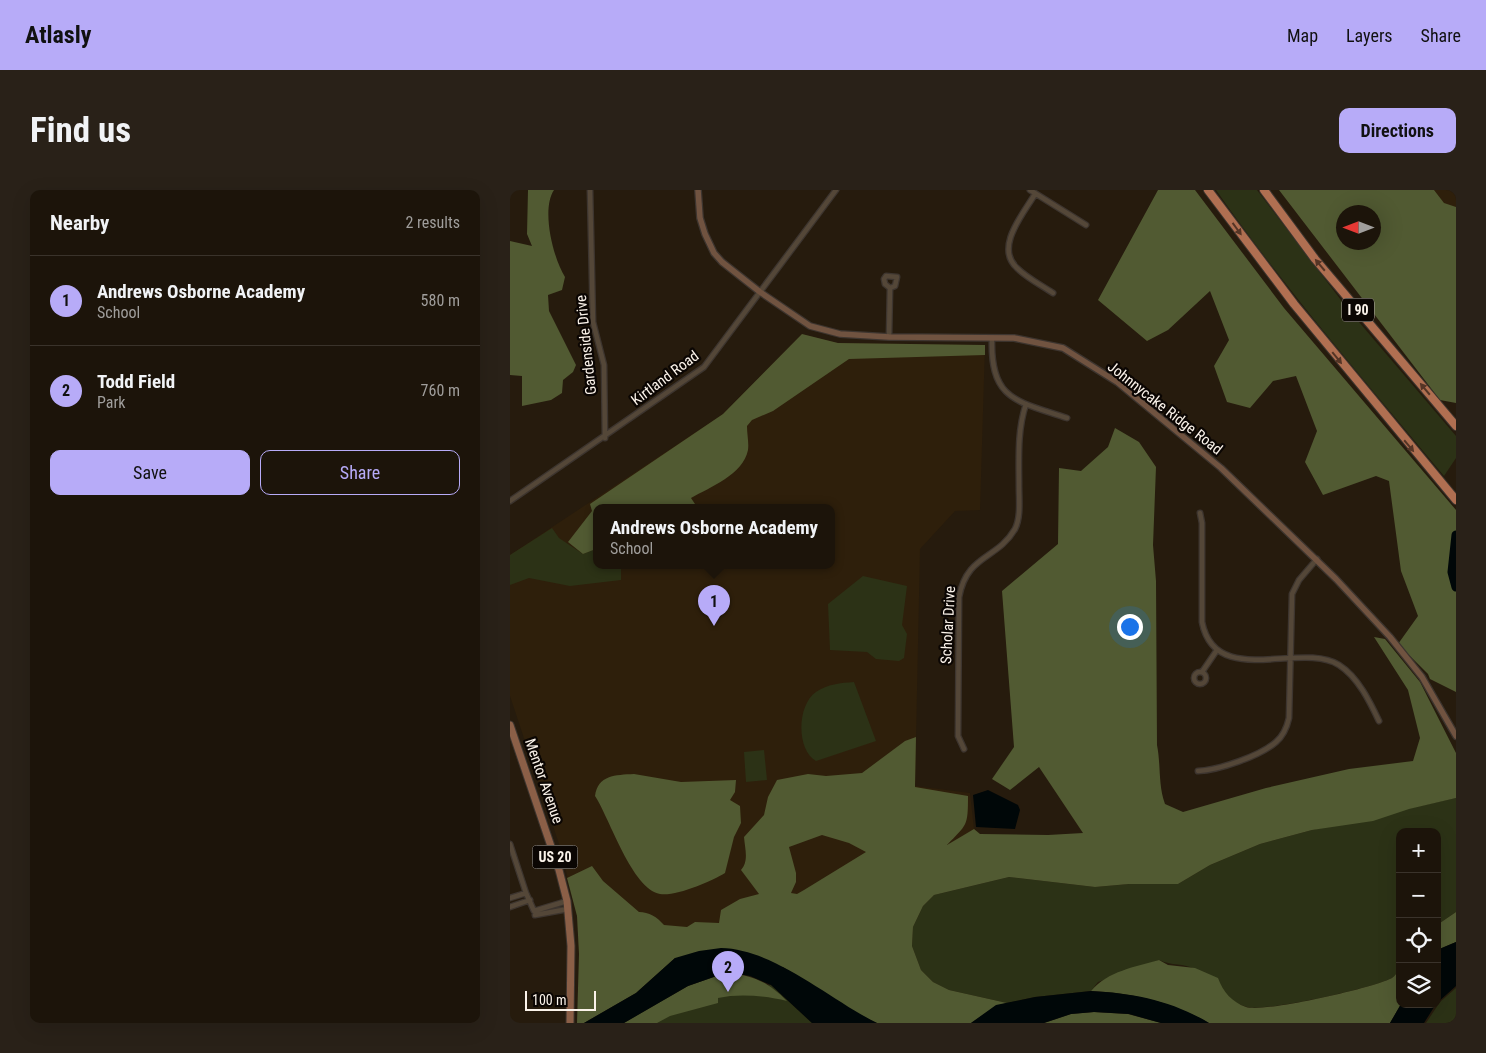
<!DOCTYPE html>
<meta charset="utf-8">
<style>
body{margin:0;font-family:"Roboto Condensed",sans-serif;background:#292118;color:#f1f3f6}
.controls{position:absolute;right:15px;bottom:15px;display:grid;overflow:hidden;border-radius:10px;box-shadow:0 5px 20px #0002}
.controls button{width:45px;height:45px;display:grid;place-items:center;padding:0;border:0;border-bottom:1px solid #3a332b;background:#1c140a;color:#f1f3f6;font:25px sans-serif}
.compass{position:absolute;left:826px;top:15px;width:45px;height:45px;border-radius:50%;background:#1c140a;box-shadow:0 5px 20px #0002;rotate:270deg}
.scale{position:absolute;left:15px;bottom:12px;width:71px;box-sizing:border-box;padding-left:5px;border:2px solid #fbf3ea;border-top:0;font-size:14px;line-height:18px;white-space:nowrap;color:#fbf3ea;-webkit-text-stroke:4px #0b0603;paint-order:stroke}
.you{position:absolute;left:619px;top:436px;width:18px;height:18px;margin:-12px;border:4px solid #fff;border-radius:50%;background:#1a73e8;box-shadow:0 0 0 8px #1a73e833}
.badge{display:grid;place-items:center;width:32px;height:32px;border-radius:50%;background:#b7abf8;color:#111;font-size:16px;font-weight:700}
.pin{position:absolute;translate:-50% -41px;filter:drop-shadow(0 1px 2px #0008)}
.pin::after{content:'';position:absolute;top:26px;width:18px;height:15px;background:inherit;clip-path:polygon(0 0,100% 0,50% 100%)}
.popup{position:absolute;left:83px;top:314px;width:242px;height:65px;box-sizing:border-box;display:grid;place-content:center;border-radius:10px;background:#1c140a;filter:drop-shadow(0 1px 4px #0005);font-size:16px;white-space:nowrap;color:#a09e9c}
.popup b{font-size:19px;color:#f1f3f6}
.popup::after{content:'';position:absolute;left:50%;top:100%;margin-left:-10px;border:10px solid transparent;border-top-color:#1c140a}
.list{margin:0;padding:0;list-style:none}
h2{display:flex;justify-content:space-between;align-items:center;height:65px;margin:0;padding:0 20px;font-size:21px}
h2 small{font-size:16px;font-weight:400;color:#a09e9c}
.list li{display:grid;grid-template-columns:32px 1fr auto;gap:15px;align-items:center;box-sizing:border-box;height:90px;padding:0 20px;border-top:1px solid #3a332b}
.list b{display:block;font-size:19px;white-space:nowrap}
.list p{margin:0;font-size:16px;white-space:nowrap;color:#a09e9c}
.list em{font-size:16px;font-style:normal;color:#a09e9c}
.actions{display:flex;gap:10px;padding:15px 20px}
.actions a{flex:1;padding:11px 0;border:1px solid #b7abf8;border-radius:10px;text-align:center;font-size:18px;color:#b7abf8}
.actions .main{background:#b7abf8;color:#111}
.icon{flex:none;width:28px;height:28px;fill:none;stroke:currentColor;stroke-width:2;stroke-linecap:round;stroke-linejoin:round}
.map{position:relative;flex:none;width:946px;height:833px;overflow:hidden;border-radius:10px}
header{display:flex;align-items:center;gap:30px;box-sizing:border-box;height:70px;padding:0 25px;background:#b7abf8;color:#111}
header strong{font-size:24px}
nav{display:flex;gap:28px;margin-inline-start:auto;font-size:18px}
.intro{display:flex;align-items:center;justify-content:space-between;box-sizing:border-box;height:120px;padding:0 30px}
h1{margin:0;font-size:35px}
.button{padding:12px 22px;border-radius:10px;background:#b7abf8;color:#111;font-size:18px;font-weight:700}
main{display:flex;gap:30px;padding:0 30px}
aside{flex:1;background:#1c140a;border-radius:10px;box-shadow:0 5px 20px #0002}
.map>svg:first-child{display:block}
.built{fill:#2e1f0b;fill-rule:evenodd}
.green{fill:#2c3216}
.forest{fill:#515a32;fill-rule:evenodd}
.water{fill:#000708}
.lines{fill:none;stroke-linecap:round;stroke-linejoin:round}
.river{stroke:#000708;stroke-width:9}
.street-casing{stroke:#3d352f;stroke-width:7}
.secondary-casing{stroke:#3d352f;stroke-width:8}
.primary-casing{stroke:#3d352f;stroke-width:9}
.highway-casing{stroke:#3d352f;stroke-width:10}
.street{stroke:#544738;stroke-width:4.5}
.secondary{stroke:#705340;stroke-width:5.5}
.primary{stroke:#8b5f47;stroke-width:7}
.highway{stroke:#b06f51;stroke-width:8}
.oneway{fill:#553526}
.labels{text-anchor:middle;stroke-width:4.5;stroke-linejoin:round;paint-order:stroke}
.shield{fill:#0b0603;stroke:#b3aca5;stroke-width:1}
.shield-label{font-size:14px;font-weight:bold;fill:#fbf3ea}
.street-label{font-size:15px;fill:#fbf3ea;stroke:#0b0603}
</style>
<header>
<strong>Atlasly</strong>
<nav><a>Map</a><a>Layers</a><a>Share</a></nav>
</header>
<div class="intro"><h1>Find us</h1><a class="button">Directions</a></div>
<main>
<aside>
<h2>Nearby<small>2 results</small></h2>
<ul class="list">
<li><span class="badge">1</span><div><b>Andrews Osborne Academy</b><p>School</p></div><em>580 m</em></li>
<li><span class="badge">2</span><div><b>Todd Field</b><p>Park</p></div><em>760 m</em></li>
</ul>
<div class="actions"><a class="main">Save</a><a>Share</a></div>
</aside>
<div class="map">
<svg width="946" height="833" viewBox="0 0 946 833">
<rect width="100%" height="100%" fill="#261b0d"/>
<path class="built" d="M924 0H946V17L934 14Z
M292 144 328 153 475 155 470 320 445 321 410 359 405 596 460 603 464 639 478 650 401 693 69 764 67 726 50 657 0 506V365L213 224ZM86 317H322V375H86Z"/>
<path class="green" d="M706 0H747L837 118 946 246V268L934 286C856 192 776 100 706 0Z
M42 338 49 348 73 364 86 359V375H111V390L60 396 19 388 0 395V365Z
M353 386 397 396 392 435 397 444 394 468 389 471 366 469 357 462 320 460 318 414Z
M344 492 366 551 306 571C286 560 287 515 306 502 318 494 330 493 344 492Z
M254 560 257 590 236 592 234 562Z
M946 608V722L927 735V642H890V780C887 782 885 786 882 788 863 798 756 822 737 817 716 812 704 788 685 779 674 773 661 776 649 770L588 792 581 801 525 807 497 813 439 800 423 792 411 780 402 756 403 737 413 716 424 705 499 687 585 697 619 694H668L700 675 750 654 802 640Z
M261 795 302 833H114L157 808Z
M946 798V833H916L930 812Z"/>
<path class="forest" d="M18 0H44C31 19 43 68 55 87L52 100 38 105 39 121 66 175 63 182 53 190 52 203 41 210 12 216V186L0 185V51L22 56 17 44Z
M648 0H685L774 118 946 320V502L920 489 918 484 888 454 908 426 891 381 879 291 866 286 813 305 795 272 807 241 786 186 763 191 740 218 717 212 704 176 719 150 700 101 658 140 637 151 588 110Z
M769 0H924L934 13 946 17V213L930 210ZM834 22H864V52H834Z
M292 144 328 153 475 155V165L339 169 263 221 242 230 237 236C237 244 239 253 238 260 233 285 200 297 181 308L187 317H86V359L73 364 58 352 82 321 80 314 213 224Z
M605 238 629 252 646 277 643 355 646 391 647 555C651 575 648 595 655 614L673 622 756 598 839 579 903 571 910 548 898 500 864 447 875 449 910 492 946 563V608L899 619 863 631 802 640 750 654 700 675 668 694H619L585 697 499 687 424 705 413 716 403 737 402 756 411 780 423 792 439 800 497 813 486 816 461 833H367L338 819 273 777 165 768 126 803 74 833H67L69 764 67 726 57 688 82 676 93 691 129 722C139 722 147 727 154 735L177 737 185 732 209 733 211 720 230 709 249 704 231 680C239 671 235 659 234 647L254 625 258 607 267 590 298 584 316 586 352 583 395 551 406 547 405 597 458 606C458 637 457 634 437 655L464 639 470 644 538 645 573 643 529 577 500 600 482 589 504 557 492 401 548 354 549 278 571 281 598 257ZM312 645 339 653 356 662 294 700 287 704 281 703 286 692V683L279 657Z
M124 584 171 592 226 590 225 602 220 610 230 616 231 633 224 647 215 683C202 691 165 707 150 704 122 699 100 629 85 606 88 585 105 585 124 584Z
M946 722V752L927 760V735Z
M649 770 658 775 685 778 708 788C713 802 722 812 736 817 754 823 863 798 882 788 885 786 887 782 890 780L891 814 880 833H699C661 812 624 803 581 801 598 781 625 777 649 770Z
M218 782C245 787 257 791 277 811 256 806 230 803 208 808V813L160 826 147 833H114L178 796Z
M584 822 618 824 651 833H534L561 824Z"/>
<path class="water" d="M478 600 508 615 510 620 505 639 466 637 463 605Z
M946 752V796L927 813V760Z
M211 758C264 759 319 809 367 833H302L261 795 240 786 218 782 178 796 114 833H74L126 803 165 768 189 761Z
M581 801C623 803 663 811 699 833H651L619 824 584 822 561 824 534 833H461L486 815 525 807Z
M891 814H926L914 833H880Z"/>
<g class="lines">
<path class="river" d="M946 345 942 382 946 397"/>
<g class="street-casing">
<path id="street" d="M80 0 83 132 94 175 95 248
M520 0 576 35
M525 4C514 23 484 57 507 78 517 88 531 95 543 103
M379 147 380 98 375 94 374 89 376 86 387 87 385 96 380 98
M482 148C480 210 506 211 557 228
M0 311 194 177 326 0
M690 323 692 333V432C705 499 791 451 829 475 848 487 860 512 869 531
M684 488a6 6 0 1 1 12 0a6 6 0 1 1-12 0Z
M692 482 707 460
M454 559 448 546 449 407C457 364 487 370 505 339 511 327 509 310 509 297 509 269 507 241 516 214
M688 581C709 580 750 566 766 552 773 546 777 537 779 528L782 404 789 390 807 369
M0 654 16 703
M0 708 16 703 24 721 57 711
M0 717 20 710
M25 725 58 719"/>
</g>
<g class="secondary-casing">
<path id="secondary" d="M188 0 190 28 195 44 204 63 212 72 250 102 300 136 330 144 379 147 504 148 553 158 607 192 711 278 826 389 880 447 912 487 946 546"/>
</g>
<g class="primary-casing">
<path id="primary" d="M0 535 49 680 57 711 61 756 60 833"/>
</g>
<g class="highway-casing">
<path id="highway" d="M698 0 784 114 946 310
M754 0 805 69 946 236"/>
</g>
<use href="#street" class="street"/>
<use href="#secondary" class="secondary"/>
<use href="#primary" class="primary"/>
<use href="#highway" class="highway"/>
</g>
<defs><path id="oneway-solid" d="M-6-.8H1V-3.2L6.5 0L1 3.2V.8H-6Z" transform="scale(1.25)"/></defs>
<g class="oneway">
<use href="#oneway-solid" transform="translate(727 39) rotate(54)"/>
<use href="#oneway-solid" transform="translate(810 75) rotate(-130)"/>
<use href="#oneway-solid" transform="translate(827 168) rotate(51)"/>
<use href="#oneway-solid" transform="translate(915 199) rotate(-130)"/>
<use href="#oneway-solid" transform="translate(899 256) rotate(50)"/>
</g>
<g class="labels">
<g class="shield">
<rect x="832" y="108.5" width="32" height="23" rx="4"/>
<rect x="22.5" y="655.5" width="45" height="23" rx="4"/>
</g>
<g class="shield-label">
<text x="848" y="125">I 90</text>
<text x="45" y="672">US 20</text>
</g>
<g class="street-label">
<text transform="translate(76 155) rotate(-96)" y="5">Gardenside Drive</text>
<text transform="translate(155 188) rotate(-37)" y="5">Kirtland Road</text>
<text transform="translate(655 218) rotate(38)" y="5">Johnnycake Ridge Road</text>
<text transform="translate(438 435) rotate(-87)" y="5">Scholar Drive</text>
<text transform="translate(34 591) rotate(71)" y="5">Mentor Avenue</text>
</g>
</g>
</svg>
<div class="controls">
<button>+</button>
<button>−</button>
<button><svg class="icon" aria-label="locate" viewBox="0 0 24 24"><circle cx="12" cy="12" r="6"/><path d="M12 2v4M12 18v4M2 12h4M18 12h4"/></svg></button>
<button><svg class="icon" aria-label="layers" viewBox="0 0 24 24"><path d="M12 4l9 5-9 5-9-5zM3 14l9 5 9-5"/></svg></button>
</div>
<svg class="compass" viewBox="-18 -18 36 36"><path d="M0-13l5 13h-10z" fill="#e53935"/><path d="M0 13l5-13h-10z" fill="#a09e9c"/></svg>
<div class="scale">100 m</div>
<div class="you"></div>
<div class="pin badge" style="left:204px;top:436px">1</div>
<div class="popup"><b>Andrews Osborne Academy</b>School</div>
<div class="pin badge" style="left:218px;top:802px">2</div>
</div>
</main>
